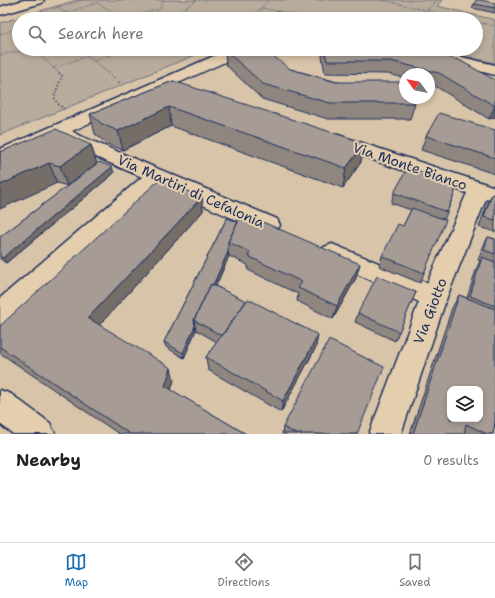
<!DOCTYPE html>
<style>
body{margin:0;font-family:"Shantell Sans",sans-serif;background:#f2f2f2;color:#222}
.controls{position:absolute;right:12px;bottom:12px;display:grid;overflow:hidden;border-radius:8px;box-shadow:0 2px 6px #0003}
.controls button{width:36px;height:36px;display:grid;place-items:center;padding:0;border:0;border-bottom:1px solid #e0e0e0;background:#fff;color:#222;font:20px sans-serif}
.compass{position:absolute;left:399px;top:68px;width:36px;height:36px;border-radius:50%;background:#fff;box-shadow:0 2px 6px #0003;rotate:303deg}
.list{margin:0;padding:0;list-style:none}
h2{display:flex;justify-content:space-between;align-items:center;height:52px;margin:0;padding:0 16px;font-size:17px}
h2 small{font-size:13px;font-weight:400;color:#767676}
.icon{flex:none;width:22px;height:22px;fill:none;stroke:currentColor;stroke-width:2;stroke-linecap:round;stroke-linejoin:round}
.map{position:relative;flex:none;width:495px;height:434px;overflow:hidden}
.search{position:absolute;background:#fff;box-shadow:0 2px 6px #0003;left:12px;right:12px;top:12px;height:44px;display:flex;align-items:center;gap:10px;box-sizing:border-box;padding:0 14px;border-radius:22px;color:#767676;font-size:15px}
.sheet{height:108px;background:#fff}
nav{display:flex;justify-content:space-around;align-items:center;box-sizing:border-box;height:56px;border-top:1px solid #e0e0e0;background:#fff;font-size:11px;color:#767676}
nav a{display:grid;justify-items:center;gap:2px}
nav .on{color:#1f6fb2}
.map>svg:first-child{display:block}
.green{fill:#b9ac9c;stroke:#6a6e7d}
.lines{fill:none;stroke-linecap:round;stroke-linejoin:round}
.minor-casing{stroke:#1b2f5e;stroke-width:3}
.secondary-casing{stroke:#1b2f5e;stroke-width:3}
.path-far1{stroke:#1b2f5e;stroke-width:1.5;stroke-dasharray:0.5 2;stroke-linecap:butt}
.path{stroke:#1b2f5e;stroke-width:2;stroke-dasharray:1 2.5;stroke-linecap:butt}
.minor{fill:#e4ceae;fill-rule:evenodd}
.secondary{fill:#e4ceae;fill-rule:evenodd}
.wall{fill:#8f8680;stroke:#1b2f5e}
.shaded-wall{fill:#746d68;stroke:#1b2f5e}
.building{fill:#a69c95;stroke:#1b2f5e;fill-rule:evenodd}
.labels{text-anchor:middle;stroke-width:4;stroke-linejoin:round;paint-order:stroke}
.street-label{font-size:14px;fill:#1b2f5e;stroke:#e4ceae}
</style>
<div class="map">
<svg width="495" height="434" viewBox="0 0 495 434">
<rect width="100%" height="100%" fill="#d8c4a9"/>
<filter id="ink" filterUnits="userSpaceOnUse"><feTurbulence type="fractalNoise" baseFrequency=".025" numOctaves="2"/><feDisplacementMap in="SourceGraphic" scale="8" xChannelSelector="R" yChannelSelector="G"/><feConvolveMatrix kernelMatrix="1 2 1 2 8 2 1 2 1" color-interpolation-filters="sRGB"/></filter>
<g filter="url(#ink)">
<path class="green" d="M77 0H442L437 6 495 20V63L434 49H476V19H311L278 11 273 19H19V49H210L0 135V23Z"/>
<g class="lines">
<g class="minor-casing">
<path id="minor" d="M230 49H249L247 52 72 131 78 135 277 219 280 225 277 231 269 233 261 231 158 185 9 322 0 325V298L142 177 64 143 58 137 0 162V149Z
M403 49H428L495 65V75L405 52Z
M335 134 495 187V202L486 199 447 297 401 434H369L419 302 324 259 320 253 324 247 332 244 427 283 467 193 328 144 326 140 328 136Z
M0 390 11 394 50 423 55 434H13L0 424Z"/>
</g>
<g class="secondary-casing">
<path id="secondary" d="M24 0H44L42 3 0 15V7Z"/>
</g>
<path class="path-far1" d="M382 0 464 19
M58 7 65 13 97 3 126 19 158 9
M263 8 280 12
M52 9 83 0
M176 14C190 11 202 12 215 19
M46 19 65 13 73 19
M155 19 156 14 164 0
M168 19 197 0
M253 19 268 0
M419 19 437 0
M476 22 495 26
M0 34 19 28
M476 42 482 43
M31 49 38 53 60 74
M78 49 94 61 126 49
M0 55 32 49
M94 61 109 74
M53 68 87 56"/>
<path class="path" d="M59 73 62 76 54 97 57 103 64 109
M108 73 121 84"/>
<use href="#minor" class="minor"/>
<use href="#secondary" class="secondary"/>
</g>
<path class="wall" d="M495 3V13L472 8 474 4Z
M323 49H414L495 80V117L489 119 435 86 429 84V74H405V78L388 74 325 73 322 57Z
M225 50 290 69 415 103 410 119H328L262 99 226 65Z
M173 81 361 162 343 188 171 126 123 150 107 144 95 134 90 114Z
M495 130V174L421 150 426 136Z
M91 145 97 164 114 173 6 263 0 259V237L77 179 67 186 57 183 0 152Z
M458 184 444 220 424 273 420 283 379 266 382 256 403 226 411 210 391 203 394 193Z
M492 194 495 195V232L479 227 487 204Z
M202 197 203 211 99 325 174 380 171 390 246 434H119L0 353V326Z
M227 218 356 278 333 319 297 301 298 294 248 270V265L229 256 216 286 316 347 281 412 208 370 206 357 217 342 196 330 184 358 166 347 164 342Z
M488 237 495 239V427H494L493 434H410L452 308 459 295 467 298 477 267 480 261 478 260 483 247Z
M416 292 395 341 355 322 358 313Z
M283 427 357 434H282Z"/>
<path class="shaded-wall" d="M495 106V117L489 119Z
M169 107 171 126 123 150 118 131Z
M365 143 361 162 343 188 346 168Z
M91 145 97 164 67 186 60 166Z
M49 163 57 183 0 209V185Z
M112 167 114 173 6 263 3 258Z
M202 197 203 211 94 331 88 318Z
M228 252 229 256 199 323 197 322Z
M360 264 356 278 333 319 337 306Z
M195 326 196 330 184 358 183 353Z
M318 335 316 347 281 412 283 401Z
M171 368 174 380 168 398 165 386Z"/>
<path class="building" d="M476 0H480L495 3V8L474 4Z
M228 49H264L290 69 336 82H405V98H413L415 103H330L263 84 225 50Z
M324 49H414L459 60 495 80V106L439 73 391 61H327Z
M173 81 365 143 346 168 169 107 118 131 102 124 90 114Z
M439 113 495 130V158L426 136Z
M56 129 91 145 60 166 49 163 0 185V152Z
M99 162 112 167 3 258 0 256V237Z
M408 167 458 184 447 212 394 193Z
M159 180 202 197 88 318 171 368 165 386 246 434H130L0 347V326Z
M492 194 495 195V220L484 217Z
M412 208 446 220 424 273 382 256 398 224 403 226Z
M242 213 360 264 337 306 298 288 302 282 248 256 250 252 228 242Z
M227 218 238 222 228 242V252L213 285 211 284 194 320 195 326 183 353 164 342Z
M488 237 495 239V254L484 250Z
M482 257 495 262V306L470 296Z
M377 276 416 292 399 332 358 313Z
M211 284 246 301 222 336 194 320Z
M459 295 495 309V422L493 434H487L466 424 464 434H413ZM450 389H480V419H450Z
M248 299 318 335 283 401 206 357Z
M329 340 384 367 357 434H296L283 427Z"/>
</g>
<g class="labels">
<g class="street-label">
<text transform="translate(410 166) rotate(19)" y="5">Via Monte Bianco</text>
<text transform="translate(191 191) rotate(24)" y="5">Via Martiri di Cefalonia</text>
<text transform="translate(430 311) rotate(-69)" y="5">Via Giotto</text>
</g>
</g>
</svg>
<div class="controls">
<button><svg class="icon" aria-label="layers" viewBox="0 0 24 24"><path d="M12 4l9 5-9 5-9-5zM3 14l9 5 9-5"/></svg></button>
</div>
<svg class="compass" viewBox="-18 -18 36 36"><path d="M0-13l5 13h-10z" fill="#e53935"/><path d="M0 13l5-13h-10z" fill="#767676"/></svg>
<div class="search"><svg class="icon" aria-label="search" viewBox="0 0 24 24"><circle cx="10" cy="10" r="6"/><path d="M15 15l6 6"/></svg>Search here</div>
</div>
<section class="sheet">
<h2>Nearby<small>0 results</small></h2>
<ul class="list">
</ul>
</section>
<nav>
<a class="on"><svg class="icon" aria-label="map" viewBox="0 0 24 24"><path d="M3 6l6-2 6 2 6-2v14l-6 2-6-2-6 2zM9 4v14M15 6v14"/></svg>Map</a>
<a><svg class="icon" aria-label="directions" viewBox="0 0 24 24"><path d="M12 3l9 9-9 9-9-9zM9 14v-3h6M13 9l2 2-2 2"/></svg>Directions</a>
<a><svg class="icon" aria-label="saved" viewBox="0 0 24 24"><path d="M7 4h10v16l-5-4-5 4z"/></svg>Saved</a>
</nav>
